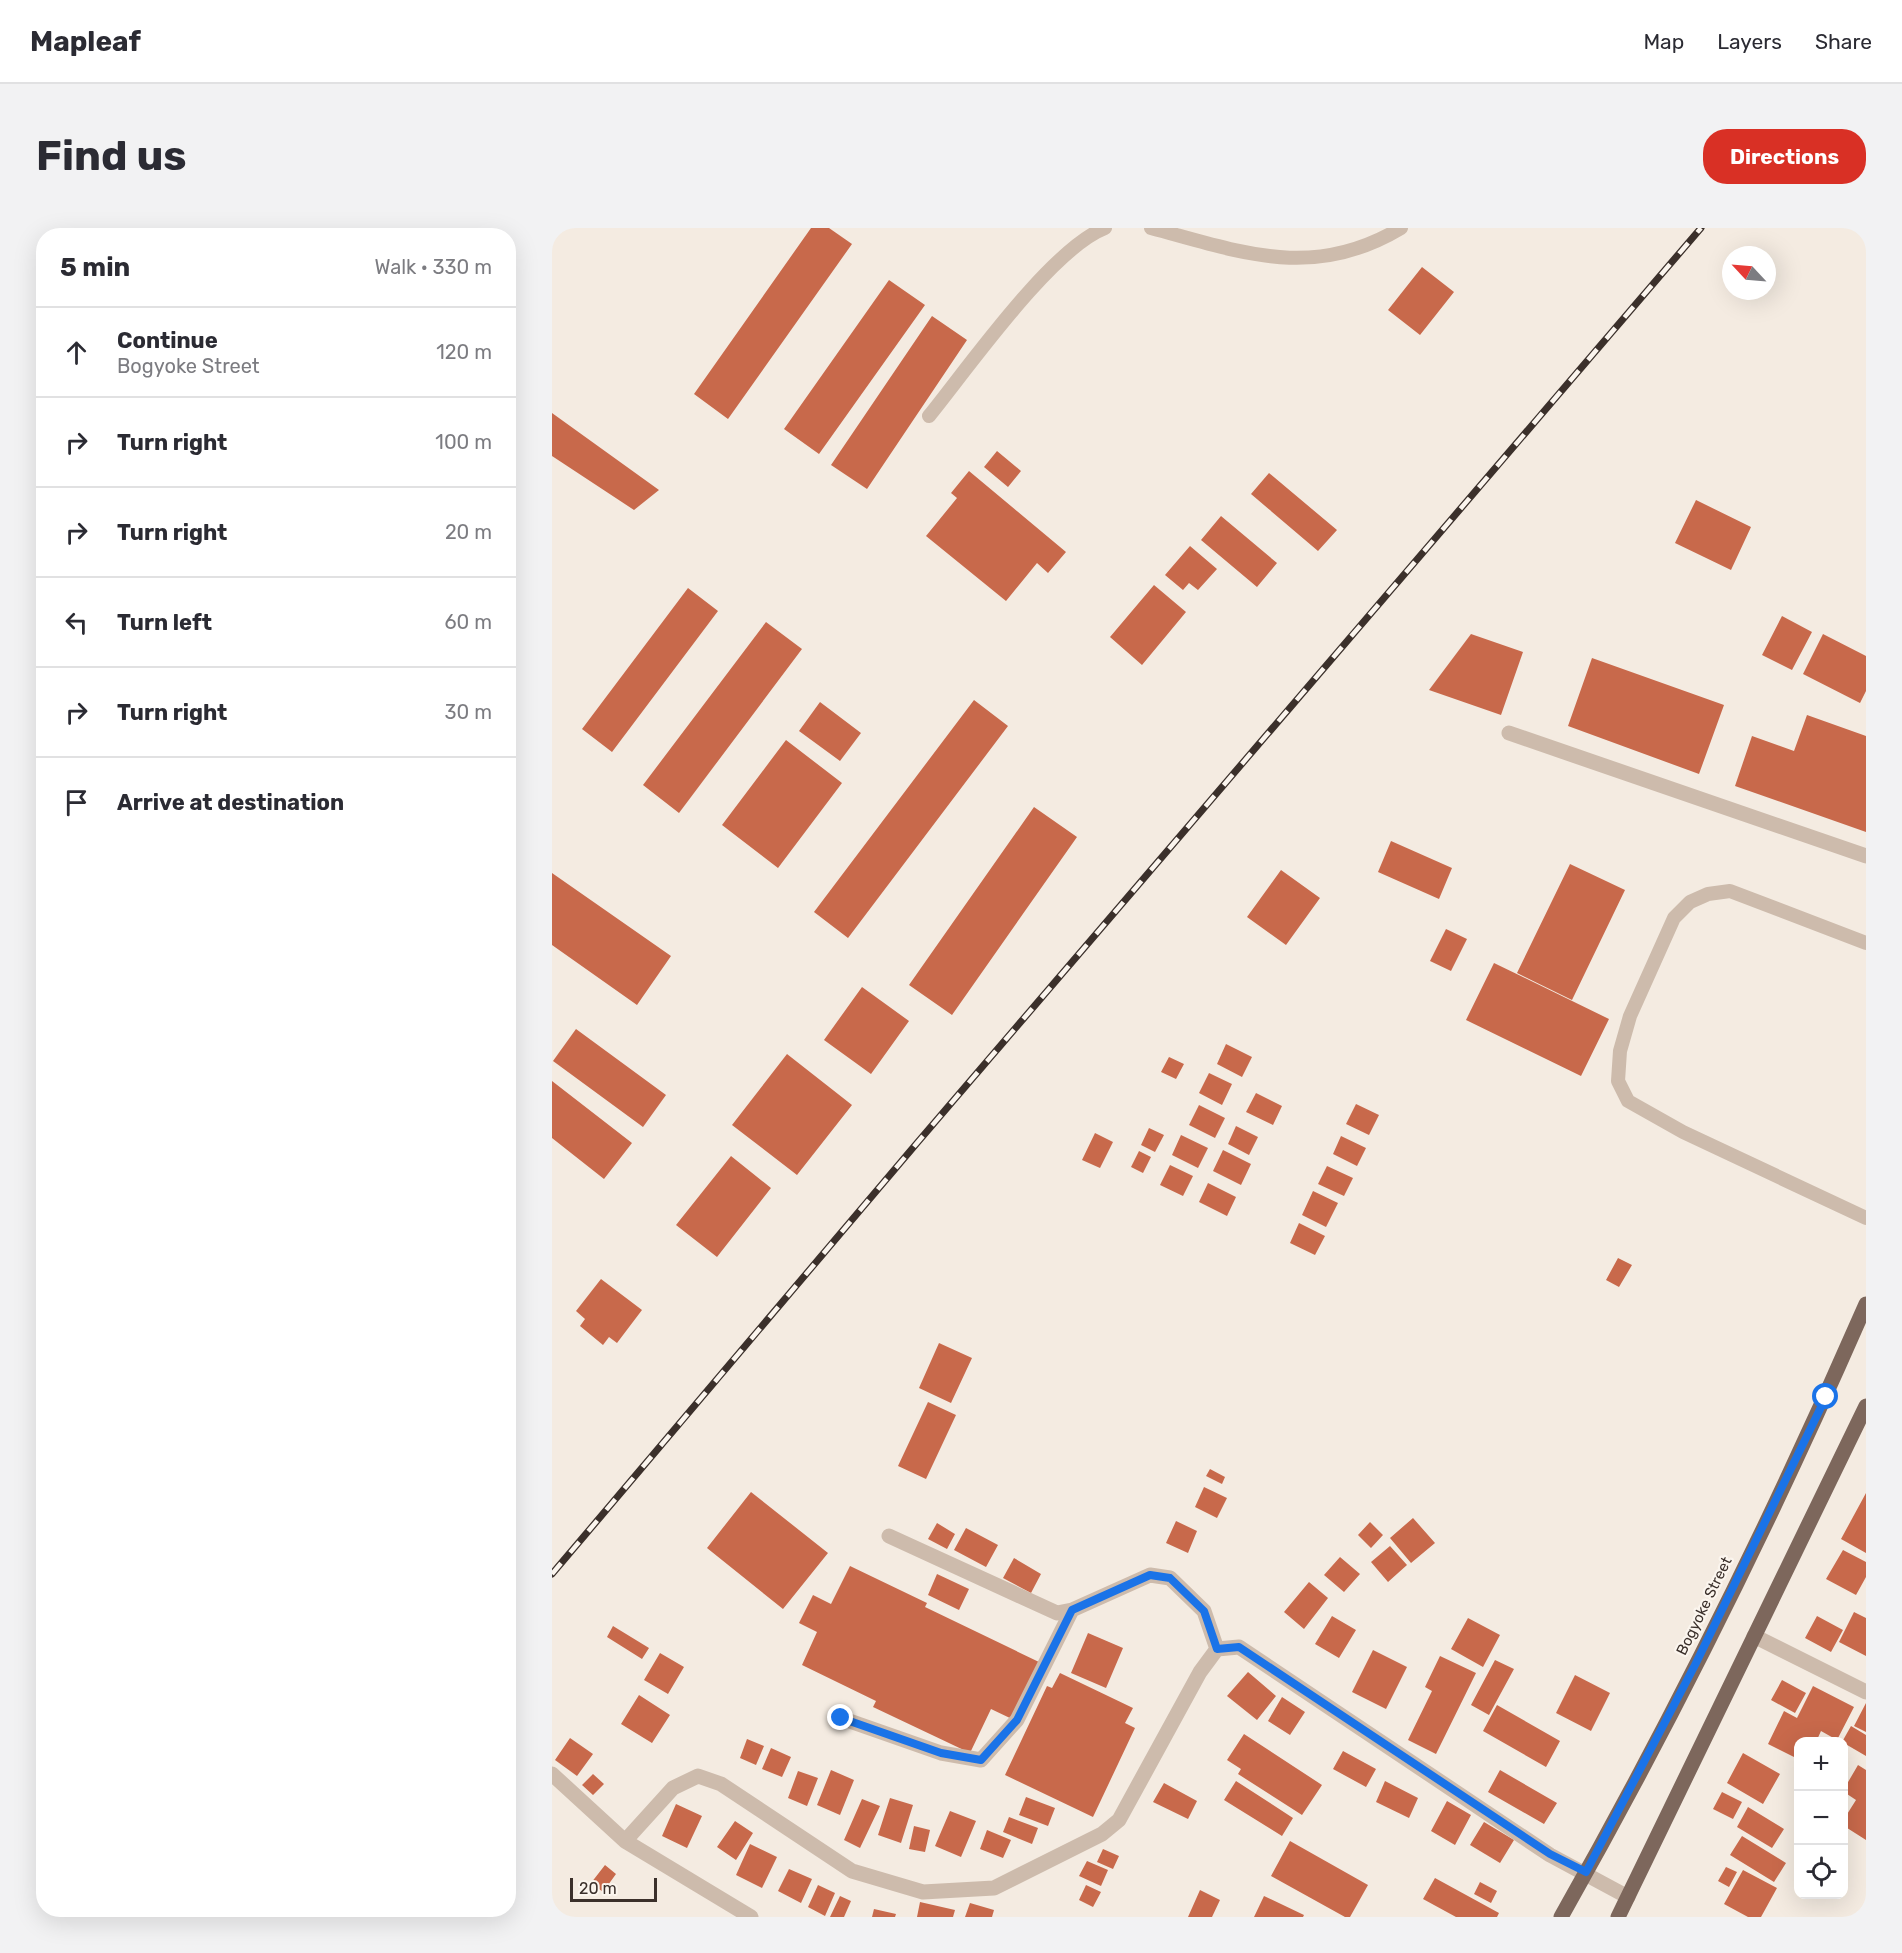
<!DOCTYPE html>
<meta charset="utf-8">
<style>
body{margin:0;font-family:Rubik,sans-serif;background:#f2f2f3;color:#2b2b33}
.controls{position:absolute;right:18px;bottom:18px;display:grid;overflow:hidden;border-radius:12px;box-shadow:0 6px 24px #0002}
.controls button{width:54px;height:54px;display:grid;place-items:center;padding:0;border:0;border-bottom:2px solid #e1e1e2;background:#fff;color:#2b2b33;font:30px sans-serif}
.compass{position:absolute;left:1170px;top:18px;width:54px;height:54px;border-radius:50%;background:#fff;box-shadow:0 6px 24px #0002;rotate:296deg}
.scale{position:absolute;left:18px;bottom:15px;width:87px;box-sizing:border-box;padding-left:6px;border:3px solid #3b302b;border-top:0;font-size:16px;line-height:21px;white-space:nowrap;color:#3b302b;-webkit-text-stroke:4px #fbf5ee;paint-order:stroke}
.stop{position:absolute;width:18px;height:18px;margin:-14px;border:4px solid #1a73e8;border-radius:50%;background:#fff}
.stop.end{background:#1a73e8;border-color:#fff;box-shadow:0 2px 6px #0008}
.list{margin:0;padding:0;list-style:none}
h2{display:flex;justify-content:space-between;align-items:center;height:78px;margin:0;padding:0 24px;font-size:26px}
h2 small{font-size:20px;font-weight:400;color:#7c7c81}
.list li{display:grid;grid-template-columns:39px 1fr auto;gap:18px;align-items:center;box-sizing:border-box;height:90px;padding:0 24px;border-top:2px solid #e1e1e2}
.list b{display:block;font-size:22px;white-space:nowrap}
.list p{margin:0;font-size:20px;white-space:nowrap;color:#7c7c81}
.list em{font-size:20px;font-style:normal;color:#7c7c81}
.icon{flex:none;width:33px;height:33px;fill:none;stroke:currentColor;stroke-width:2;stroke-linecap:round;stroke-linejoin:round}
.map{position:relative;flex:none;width:1314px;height:1689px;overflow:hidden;border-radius:24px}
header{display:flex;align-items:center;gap:36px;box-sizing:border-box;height:84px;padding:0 30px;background:#fff;border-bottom:2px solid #e1e1e2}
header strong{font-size:28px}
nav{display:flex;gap:33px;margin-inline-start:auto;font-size:21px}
.intro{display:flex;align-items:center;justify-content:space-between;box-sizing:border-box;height:144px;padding:0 36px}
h1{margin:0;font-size:42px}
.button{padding:15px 27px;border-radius:24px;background:#d93025;color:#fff;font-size:21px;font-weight:700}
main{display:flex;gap:36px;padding:0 36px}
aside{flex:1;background:#fff;border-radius:24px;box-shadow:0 6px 24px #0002}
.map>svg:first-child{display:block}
.building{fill:#c8694b}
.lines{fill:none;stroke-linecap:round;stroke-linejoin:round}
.service{stroke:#cdbbac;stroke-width:14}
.minor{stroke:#cdbbac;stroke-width:15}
.primary{stroke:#7d675c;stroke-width:15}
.rail-casing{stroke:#3b302b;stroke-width:7}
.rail{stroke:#fbf5ee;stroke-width:4.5;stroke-dasharray:14;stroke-linecap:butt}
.route{stroke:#1a73e8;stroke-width:8}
.labels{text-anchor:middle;stroke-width:4.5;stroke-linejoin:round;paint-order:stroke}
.street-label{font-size:15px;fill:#3b302b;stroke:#fbf5ee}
</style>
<header>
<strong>Mapleaf</strong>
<nav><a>Map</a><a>Layers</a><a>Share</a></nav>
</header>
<div class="intro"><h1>Find us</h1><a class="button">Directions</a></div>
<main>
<aside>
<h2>5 min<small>Walk · 330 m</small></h2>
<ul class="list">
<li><svg class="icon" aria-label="ahead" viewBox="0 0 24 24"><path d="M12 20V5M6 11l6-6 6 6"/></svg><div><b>Continue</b><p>Bogyoke Street</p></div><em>120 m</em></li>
<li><svg class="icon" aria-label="right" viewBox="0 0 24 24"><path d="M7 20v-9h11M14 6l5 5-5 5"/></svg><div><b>Turn right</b></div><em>100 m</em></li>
<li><svg class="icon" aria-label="right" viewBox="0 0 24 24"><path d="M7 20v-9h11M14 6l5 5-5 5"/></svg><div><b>Turn right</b></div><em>20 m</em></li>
<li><svg class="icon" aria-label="left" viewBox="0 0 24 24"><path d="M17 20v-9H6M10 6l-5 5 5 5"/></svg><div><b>Turn left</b></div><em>60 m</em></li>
<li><svg class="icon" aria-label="right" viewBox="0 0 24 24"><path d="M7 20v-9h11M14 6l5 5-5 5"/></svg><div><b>Turn right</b></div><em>30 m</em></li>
<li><svg class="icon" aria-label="arrive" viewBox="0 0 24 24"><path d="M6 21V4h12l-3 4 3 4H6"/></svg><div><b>Arrive at destination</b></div></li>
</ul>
</aside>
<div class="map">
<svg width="1314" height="1689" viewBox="0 0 1314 1689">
<rect width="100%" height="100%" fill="#f4ebe1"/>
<path class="building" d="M259 0H277L300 16 176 191 142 166Z
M870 39 902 64 868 107 836 82Z
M337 52 373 77 267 226 232 201Z
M380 88 415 112 315 261 279 237Z
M0 185 107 262 82 282 0 228Z
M445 223 469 243 456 259 432 239Z
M417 243 514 324 496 345 485 335 454 373 374 308 405 270 399 265Z
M717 245 785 302 766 323 699 266Z
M1144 272 1199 299 1179 342 1123 315Z
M669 288 725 335 705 359 649 312Z
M638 318 665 341 646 362 637 355 631 362 613 347Z
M602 357 634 384 590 437 558 409Z
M136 360 166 383 60 524 30 501Z
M1230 388 1260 404 1240 442 1210 427Z
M214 394 250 421 127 585 91 557Z
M919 406 971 424 949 487 877 462Z
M1271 406 1314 428V463L1308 475 1251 446Z
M1040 430 1172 477 1147 546 1016 498Z
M422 472 456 498 296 710 262 684Z
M268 474 309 505 288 533 247 503Z
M1255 487 1314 508V604L1183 558 1200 508 1242 523Z
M234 512 290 555 226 640 170 597Z
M482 579 525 609 400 787 357 757Z
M839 613 900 640 887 671 826 644Z
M1018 636 1073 662 1020 772 965 745Z
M729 642 768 670 734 717 695 689Z
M0 645 119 728 85 777 0 717Z
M894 701 915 711 899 743 878 733Z
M942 735 1057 791 1029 848 914 792Z
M310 759 357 793 319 846 272 812Z
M24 801 114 867 91 899 1 833Z
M674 816 700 829 690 849 665 836Z
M235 826 300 877 245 947 180 897Z
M617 829 632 836 624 851 609 844Z
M657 845 680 856 670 877 647 865Z
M0 853 80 915 52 951 0 910Z
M704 865 730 878 721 897 694 884Z
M804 876 827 887 817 907 794 896Z
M647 877 673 890 663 910 637 897Z
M684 898 706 909 697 927 676 916Z
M597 900 612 907 603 924 589 917Z
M543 905 561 914 548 940 530 932Z
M629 907 656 920 646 940 620 927Z
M789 908 814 920 805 938 781 926Z
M671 922 699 936 689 957 661 943Z
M587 923 599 929 591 945 579 939Z
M179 928 219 960 165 1029 124 997Z
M618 937 641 948 631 968 608 957Z
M775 938 801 950 792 968 766 956Z
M656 955 684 969 675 988 647 974Z
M761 963 786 975 774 999 750 987Z
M747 995 773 1008 763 1027 738 1015Z
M1066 1030 1080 1037 1067 1059 1054 1052Z
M49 1051 90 1082 65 1115 57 1109 51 1117 28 1098 33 1091 24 1083Z
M387 1115 420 1130 399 1175 367 1160Z
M376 1174 404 1187 374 1251 346 1238Z
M658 1241 673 1249 670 1256 654 1248Z
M652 1259 675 1270 665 1290 643 1279Z
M199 1264 276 1325 231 1381 155 1320Z
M1314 1265V1325L1289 1311Z
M861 1290 883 1315 859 1335 838 1310Z
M624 1293 645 1303 636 1325 614 1315Z
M818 1294 831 1307 819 1320 806 1307Z
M385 1295 403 1306 395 1321 376 1311Z
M414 1300 446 1317 434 1339 402 1322Z
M838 1318 855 1337 836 1354 819 1334Z
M1291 1322 1314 1334V1349L1304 1367 1274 1351Z
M788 1329 808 1346 792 1364 772 1347Z
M462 1330 489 1346 479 1365 451 1350Z
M298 1338 375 1375 373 1379 487 1434 460 1491 439 1481 418 1525 321 1479 324 1473 250 1437 265 1404 247 1395 261 1367 279 1376Z
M385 1346 417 1361 407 1382 376 1367Z
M757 1354 776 1370 752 1401 732 1384Z
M1302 1384 1314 1390V1428L1287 1414Z
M780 1388 804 1402 787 1430 763 1416Z
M1265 1388 1291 1402 1279 1424 1253 1410Z
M916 1390 948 1407 931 1439 899 1421Z
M61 1398 97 1420 90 1431 55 1409Z
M536 1405 571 1420 554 1460 519 1445Z
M821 1422 855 1439 834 1481 800 1464Z
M108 1425 132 1439 116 1466 92 1452Z
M888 1428 924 1445 884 1526 856 1512 880 1463 873 1459Z
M943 1432 962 1441 937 1487 919 1477Z
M696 1444 724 1468 705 1492 675 1468Z
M508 1445 581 1480 573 1495 583 1500 541 1589 453 1547 495 1458 500 1460Z
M1023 1447 1058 1465 1039 1503 1004 1485Z
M1230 1452 1254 1465 1243 1485 1219 1472Z
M1261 1458 1302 1479 1285 1512 1269 1503 1264 1514H1246V1531L1216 1516 1232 1483 1245 1490Z
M87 1467 118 1487 100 1515 69 1496Z
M730 1469 753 1484 738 1507 716 1493Z
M1314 1475V1504L1302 1498Z
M945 1477 1008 1513 994 1539 931 1503Z
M1299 1498 1314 1507V1528L1290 1514Z
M692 1506 770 1557 750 1587 686 1546 689 1541 675 1532Z
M18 1510 41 1526 25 1548 3 1532Z
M195 1511 212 1518 204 1537 188 1530Z
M219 1520 239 1529 230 1549 210 1541Z
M791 1523 824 1541 814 1559 781 1541Z
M1191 1525 1228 1546 1211 1576 1175 1555Z
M1306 1537 1314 1542V1612L1292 1598V1591L1304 1572 1292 1564V1561Z
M279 1542 302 1552 288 1587 265 1577Z
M948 1542 1005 1575 992 1596 936 1564Z
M246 1543 266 1550 255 1578 236 1570Z
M41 1546 52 1556 41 1567 30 1557Z
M684 1553 741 1590 730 1608 672 1572Z
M833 1553 866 1570 857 1590 824 1574Z
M612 1555 645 1573 636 1591 601 1574Z
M1170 1564 1190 1574 1181 1591 1161 1581Z
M474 1569 503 1580 496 1598 467 1587Z
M338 1570 361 1577 349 1615 326 1607Z
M310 1571 328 1578 308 1620 292 1612Z
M895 1573 919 1587 903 1617 879 1603Z
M124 1576 150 1588 135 1620 110 1608Z
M1196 1579 1232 1601 1220 1620 1185 1599Z
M398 1583 424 1593 409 1629 383 1618Z
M457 1589 486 1600 480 1616 451 1604Z
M183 1593 201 1605 184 1632 165 1619Z
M932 1594 962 1612 948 1635 918 1617Z
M362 1598 378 1602 373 1624 357 1621Z
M435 1602 459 1612 451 1630 428 1621Z
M1190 1608 1234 1635 1222 1654 1178 1627Z
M738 1613 816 1657 798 1689H793L719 1648Z
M198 1616 225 1629 210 1660 184 1647Z
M551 1621 567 1628 561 1641 545 1634Z
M535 1633 556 1642 549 1658 527 1648Z
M53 1637 64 1646 51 1664 39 1655Z
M1174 1639 1185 1644 1177 1659 1166 1653Z
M237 1641 260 1651 249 1675 226 1663Z
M1191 1642 1225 1660 1209 1689H1196L1172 1676Z
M883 1650 947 1685 945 1689H904L871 1671Z
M928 1654 945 1663 939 1675 922 1666Z
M266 1657 283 1665 273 1688 256 1679Z
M534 1657 549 1664 541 1679 527 1672Z
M648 1662 668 1672 660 1689H636Z
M288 1668 299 1673 292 1689H278Z
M712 1668 752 1687 751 1689H702Z
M368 1674 403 1682 401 1689H365Z
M418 1675 442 1682 440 1689H413Z
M322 1681 344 1686 343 1689H320Z"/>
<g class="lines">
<path class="service" d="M599 0C689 24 761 53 849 0
M377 188C416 140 499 21 553 0
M1314 715 1178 663 1156 666 1138 674 1122 690 1078 788 1068 823 1066 853 1076 873 1131 904 1314 990"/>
<path class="minor" d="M957 505 1314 628
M337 1308 505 1385 520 1382 598 1347 618 1350 652 1383 665 1421
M1202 1408 1314 1464
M289 1490 389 1525 429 1532 465 1492 520 1382
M0 1546 73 1613 199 1689
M73 1613 121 1560 146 1548 169 1556 300 1643 371 1664 442 1660 550 1606 567 1592 648 1444 665 1421 687 1419 998 1627 1076 1669"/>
<path class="primary" d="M1009 1689C1121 1491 1223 1285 1314 1076
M1066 1689 1314 1178"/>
<g class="rail-casing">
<path id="rail" d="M0 1346 365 915 1149 0"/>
</g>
<use href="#rail" class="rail"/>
</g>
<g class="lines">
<path class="route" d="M289 1490 389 1525 429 1532 465 1492 520 1382 598 1347 618 1350 652 1383 665 1421 687 1419 998 1626 1034 1644 1143 1437 1274 1169"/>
</g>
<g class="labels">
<g class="street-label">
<text transform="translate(1152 1378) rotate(-64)" y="5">Bogyoke Street</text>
</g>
</g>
</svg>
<div class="controls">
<button>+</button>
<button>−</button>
<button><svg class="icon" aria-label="locate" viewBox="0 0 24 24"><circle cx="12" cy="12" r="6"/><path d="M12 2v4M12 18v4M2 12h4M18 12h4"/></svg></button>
</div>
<svg class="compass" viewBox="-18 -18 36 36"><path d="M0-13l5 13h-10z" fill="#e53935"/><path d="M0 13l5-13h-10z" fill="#7c7c81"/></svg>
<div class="scale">20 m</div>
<div class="stop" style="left:1274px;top:1169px"></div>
<div class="stop end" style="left:289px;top:1490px"></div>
</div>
</main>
